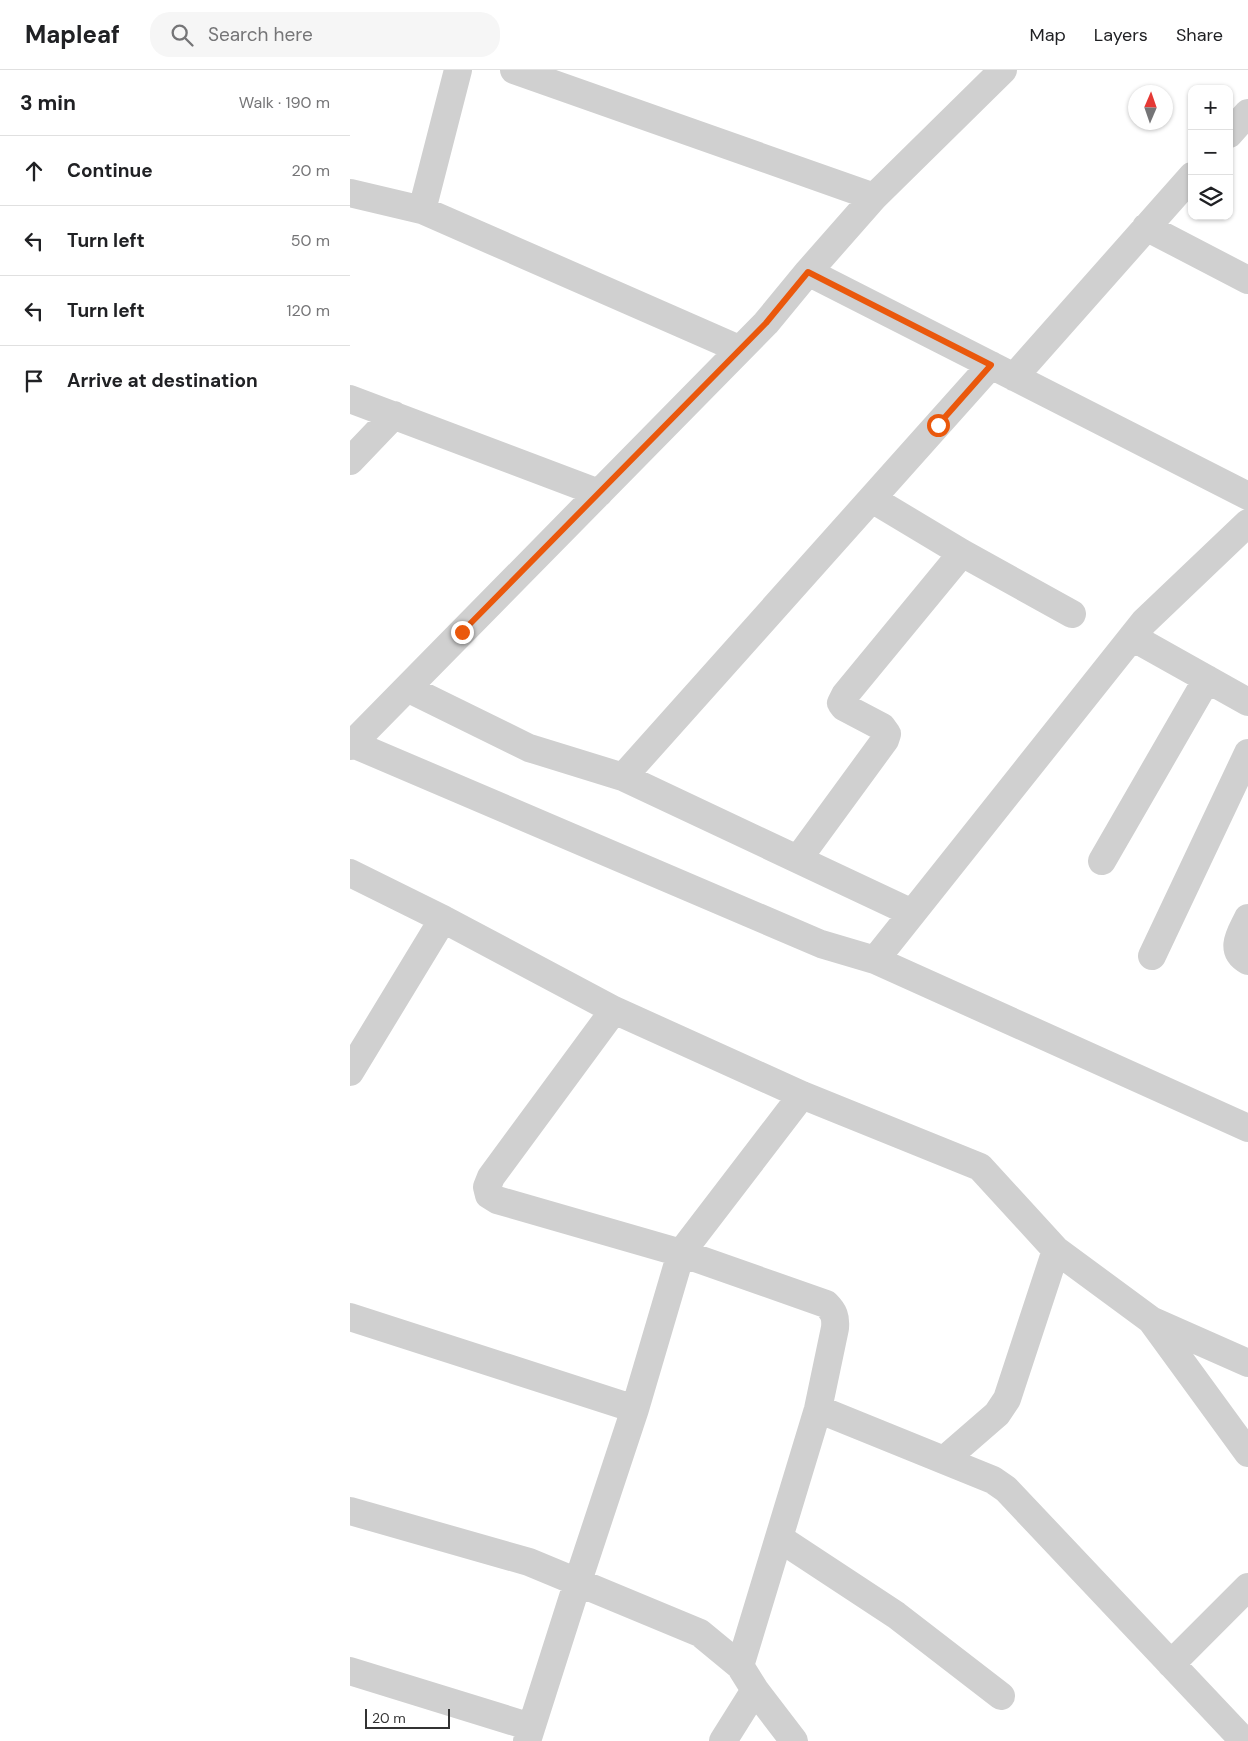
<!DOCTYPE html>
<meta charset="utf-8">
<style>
body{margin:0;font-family:"DM Sans",sans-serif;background:#f6f6f6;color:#202124}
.controls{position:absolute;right:15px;top:15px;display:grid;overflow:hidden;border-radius:10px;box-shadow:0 1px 4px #0004}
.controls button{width:45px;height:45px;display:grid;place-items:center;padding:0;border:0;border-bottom:1px solid #e0e0e0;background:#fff;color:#202124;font:25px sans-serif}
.compass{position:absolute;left:778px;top:15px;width:45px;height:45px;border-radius:50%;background:#fff;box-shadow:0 1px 4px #0004;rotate:2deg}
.scale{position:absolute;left:15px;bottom:12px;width:85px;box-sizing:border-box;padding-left:5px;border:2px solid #333;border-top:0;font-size:14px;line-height:18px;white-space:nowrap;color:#333;-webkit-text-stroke:4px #fff;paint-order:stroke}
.stop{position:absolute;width:15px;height:15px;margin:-11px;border:4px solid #ea580c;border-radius:50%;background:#fff}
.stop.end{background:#ea580c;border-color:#fff;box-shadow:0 1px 5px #0008}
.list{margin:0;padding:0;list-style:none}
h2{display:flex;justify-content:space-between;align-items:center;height:65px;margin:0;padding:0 20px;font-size:21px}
h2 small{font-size:16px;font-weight:400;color:#757577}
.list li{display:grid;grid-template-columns:32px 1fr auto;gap:15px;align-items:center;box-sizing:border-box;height:70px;padding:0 20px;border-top:1px solid #e0e0e0}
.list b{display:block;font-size:19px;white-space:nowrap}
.list em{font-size:16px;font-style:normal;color:#757577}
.icon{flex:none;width:28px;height:28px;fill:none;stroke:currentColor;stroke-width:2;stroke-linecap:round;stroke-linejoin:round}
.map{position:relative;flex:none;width:898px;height:1671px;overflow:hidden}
header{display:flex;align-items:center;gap:30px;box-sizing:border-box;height:70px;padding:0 25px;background:#fff;border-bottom:1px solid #e0e0e0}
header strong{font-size:24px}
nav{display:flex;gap:28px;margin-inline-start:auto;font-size:18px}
.search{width:350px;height:45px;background:#f6f6f6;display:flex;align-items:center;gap:12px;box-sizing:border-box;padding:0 18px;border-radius:20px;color:#757577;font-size:19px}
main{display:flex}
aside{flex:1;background:#fff}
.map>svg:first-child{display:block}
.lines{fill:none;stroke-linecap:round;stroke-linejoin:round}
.minor{stroke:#d0d0d0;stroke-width:28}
.route{stroke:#ea580c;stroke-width:6}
</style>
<header>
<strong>Mapleaf</strong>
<div class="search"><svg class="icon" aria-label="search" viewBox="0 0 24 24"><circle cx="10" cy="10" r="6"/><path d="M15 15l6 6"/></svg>Search here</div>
<nav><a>Map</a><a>Layers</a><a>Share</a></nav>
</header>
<main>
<aside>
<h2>3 min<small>Walk · 190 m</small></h2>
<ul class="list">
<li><svg class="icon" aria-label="ahead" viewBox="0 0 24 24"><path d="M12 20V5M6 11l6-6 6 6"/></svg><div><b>Continue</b></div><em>20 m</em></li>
<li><svg class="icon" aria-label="left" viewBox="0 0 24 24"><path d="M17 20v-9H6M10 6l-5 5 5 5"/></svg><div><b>Turn left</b></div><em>50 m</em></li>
<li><svg class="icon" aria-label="left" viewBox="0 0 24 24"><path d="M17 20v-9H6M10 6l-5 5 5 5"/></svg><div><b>Turn left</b></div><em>120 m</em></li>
<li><svg class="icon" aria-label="arrive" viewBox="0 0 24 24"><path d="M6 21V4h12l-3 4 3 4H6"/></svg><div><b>Arrive at destination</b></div></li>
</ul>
</aside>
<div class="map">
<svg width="898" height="1671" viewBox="0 0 898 1671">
<rect width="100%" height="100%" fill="#fff"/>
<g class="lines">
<path class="minor" d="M164 0 524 127
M879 64 898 43
M0 123 72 140 389 279
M72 140 108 0
M796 157 898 210
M458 202 898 426
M664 307 842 106
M0 329 249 423
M0 391 44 345
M522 429 612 483 722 544
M782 567 898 632
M57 618 179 678 273 707 562 843
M3 674 471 874 525 890 898 1058
M0 676 416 253 458 202 524 127 653 0
M273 707 641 295
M448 789 535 670 537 664 532 657 494 637 491 633 495 625 612 483
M752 791 857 609
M0 803 93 849 264 940 452 1025 630 1097 706 1180 801 1250 898 1383
M898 848C891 863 878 880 898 891
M802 886 898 683
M525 890 794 552 898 453
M264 940 141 1107 137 1117 139 1125 147 1130 331 1183 476 1234C484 1242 486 1247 485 1258L468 1339 390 1596
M0 1002 93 849
M0 1247 285 1339
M803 1251 898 1293
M468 1339 643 1410 656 1419 894 1671
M594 1390 647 1344 657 1329 706 1180
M0 1441 179 1492 350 1563 390 1596 405 1620 444 1671
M429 1468 546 1545 651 1626
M821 1594 898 1517
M0 1601 181 1657
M177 1671 228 1511 285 1339 331 1183 452 1025
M373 1671 405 1620"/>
</g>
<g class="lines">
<path class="route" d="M112 562 416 253 458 202 641 295 588 355"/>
</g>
</svg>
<div class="controls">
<button>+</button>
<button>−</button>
<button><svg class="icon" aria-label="layers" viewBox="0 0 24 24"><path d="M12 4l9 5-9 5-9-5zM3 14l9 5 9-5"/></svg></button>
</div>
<svg class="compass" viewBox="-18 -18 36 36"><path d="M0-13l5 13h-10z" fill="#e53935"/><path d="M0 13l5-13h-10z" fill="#757577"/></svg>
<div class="scale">20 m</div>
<div class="stop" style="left:588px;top:355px"></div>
<div class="stop end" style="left:112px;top:562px"></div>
</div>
</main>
